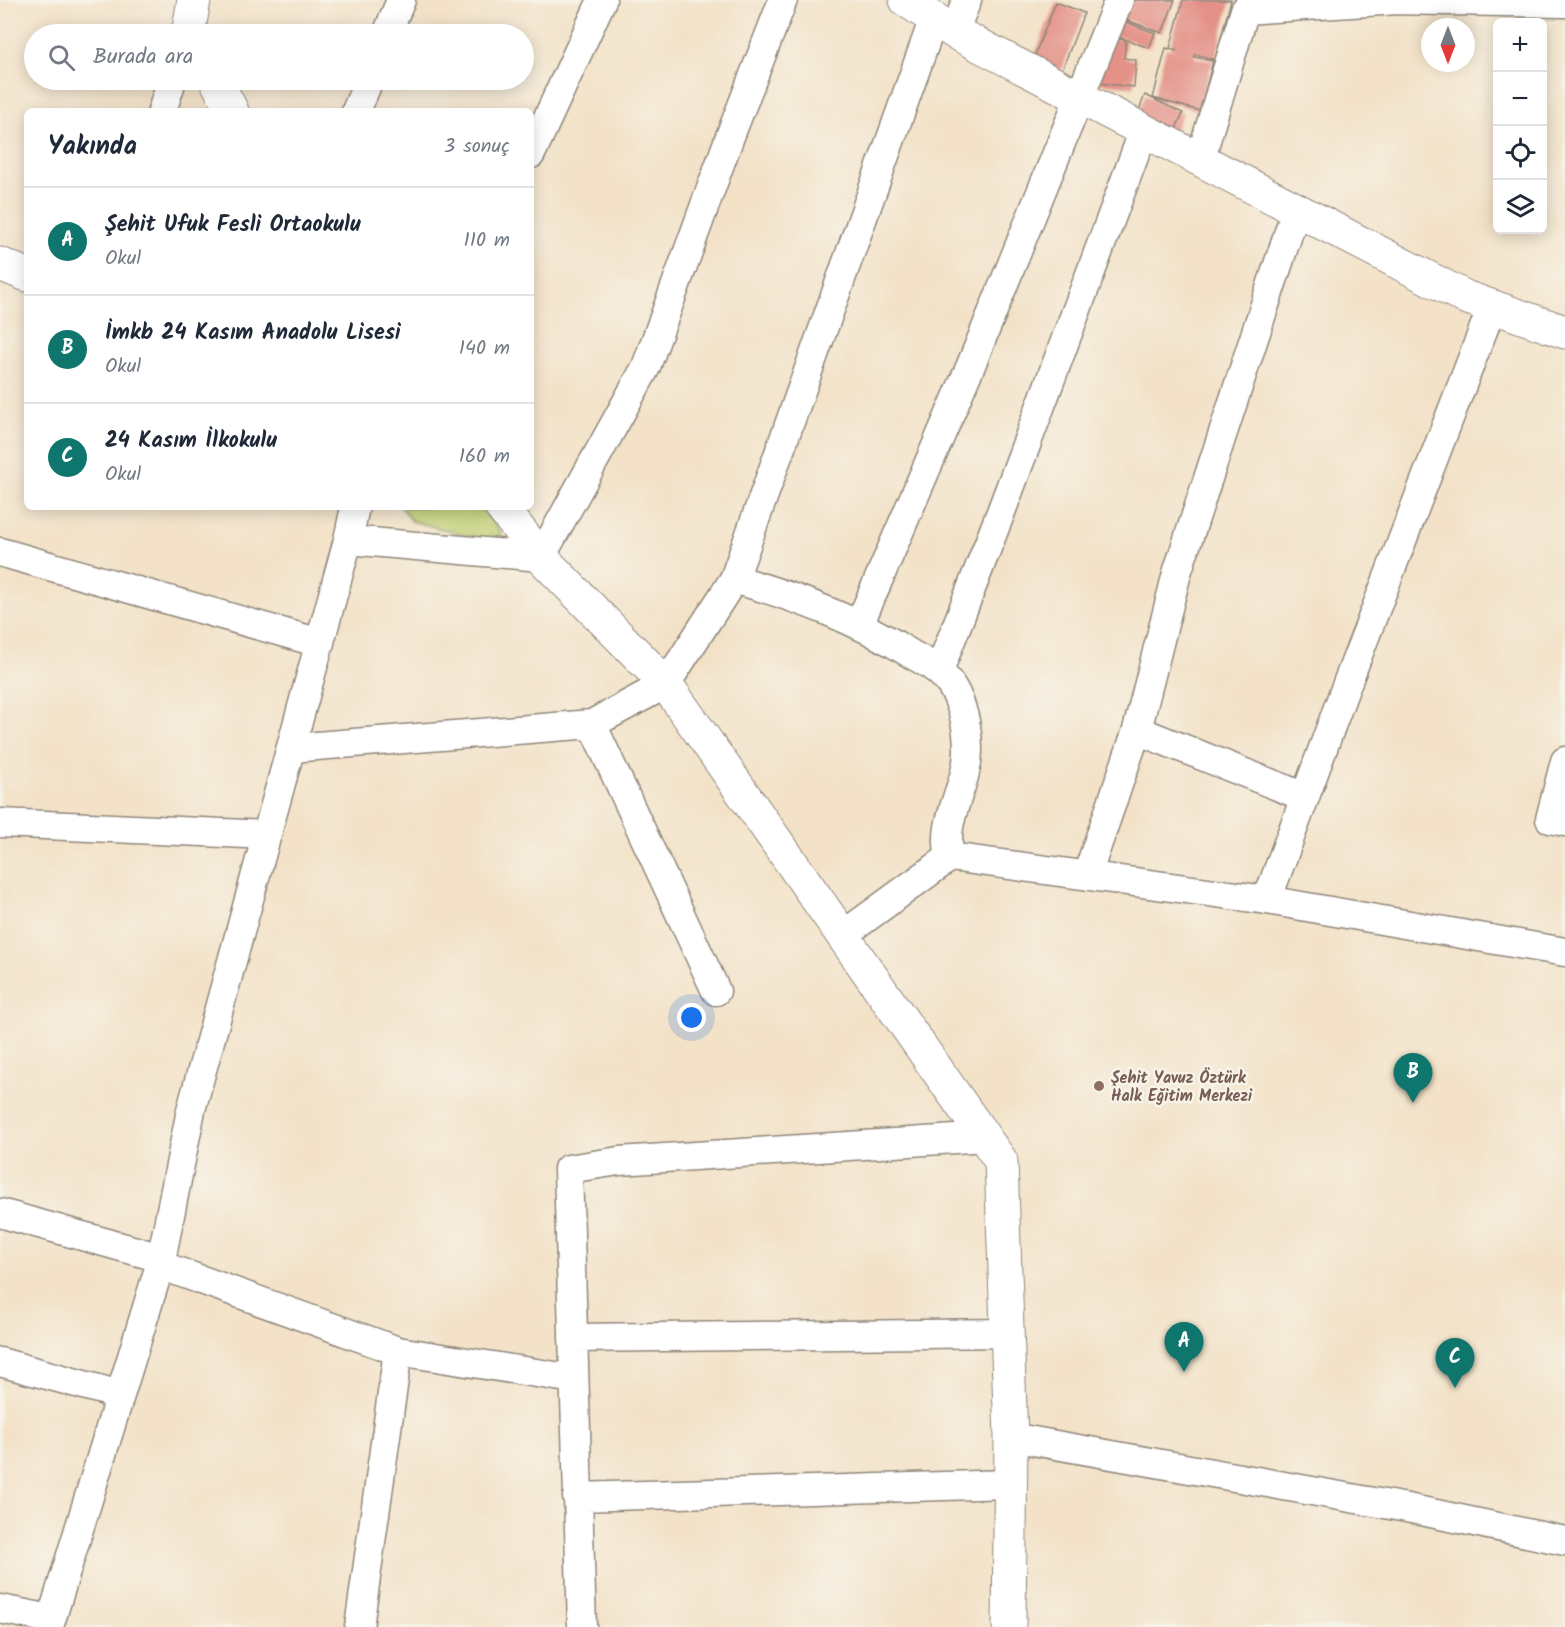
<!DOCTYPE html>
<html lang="tr">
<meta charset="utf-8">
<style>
body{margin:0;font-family:Kalam,sans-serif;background:#f6f6f7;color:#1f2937}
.controls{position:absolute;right:18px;top:18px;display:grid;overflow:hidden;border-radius:9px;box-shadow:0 3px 15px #0003}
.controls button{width:54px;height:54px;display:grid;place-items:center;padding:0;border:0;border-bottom:2px solid #e0e1e3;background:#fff;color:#1f2937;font:30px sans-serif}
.compass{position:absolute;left:1421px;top:18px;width:54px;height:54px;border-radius:50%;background:#fff;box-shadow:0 3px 15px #0003;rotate:180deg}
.you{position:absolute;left:692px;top:1018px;width:21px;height:21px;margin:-15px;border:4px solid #fff;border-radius:50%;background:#1a73e8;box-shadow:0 0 0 9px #1a73e833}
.badge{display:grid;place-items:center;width:39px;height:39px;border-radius:50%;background:#0f766e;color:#fff;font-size:20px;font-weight:700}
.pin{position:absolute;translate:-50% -50px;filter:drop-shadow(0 2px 3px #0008)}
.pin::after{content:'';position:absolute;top:32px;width:21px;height:18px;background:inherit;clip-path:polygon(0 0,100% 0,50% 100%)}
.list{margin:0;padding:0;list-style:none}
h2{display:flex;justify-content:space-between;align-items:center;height:78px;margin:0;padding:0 24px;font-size:26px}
h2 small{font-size:20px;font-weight:400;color:#747a83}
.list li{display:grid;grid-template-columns:39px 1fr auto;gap:18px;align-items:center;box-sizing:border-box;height:108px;padding:0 24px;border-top:2px solid #e0e1e3}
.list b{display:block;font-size:22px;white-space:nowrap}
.list p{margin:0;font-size:20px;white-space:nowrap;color:#747a83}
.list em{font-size:20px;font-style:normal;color:#747a83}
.icon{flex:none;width:33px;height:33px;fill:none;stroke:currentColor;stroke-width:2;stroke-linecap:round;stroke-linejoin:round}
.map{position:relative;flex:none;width:1565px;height:1627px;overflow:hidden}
.search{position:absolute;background:#fff;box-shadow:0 3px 15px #0003;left:24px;top:24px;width:510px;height:66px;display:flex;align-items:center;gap:15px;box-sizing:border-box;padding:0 21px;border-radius:33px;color:#747a83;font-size:22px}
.panel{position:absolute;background:#fff;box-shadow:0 3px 15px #0003;left:24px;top:108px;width:510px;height:402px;border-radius:9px}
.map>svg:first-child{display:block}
.green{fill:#bfcf71;stroke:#757d4e;stroke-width:1.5}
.building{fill:#e49288}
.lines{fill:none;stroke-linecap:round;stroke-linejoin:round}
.minor-casing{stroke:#8f867a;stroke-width:31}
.tertiary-casing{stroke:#8f867a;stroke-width:35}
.secondary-casing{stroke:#8f867a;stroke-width:35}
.minor{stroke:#fff;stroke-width:28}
.tertiary{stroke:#fff;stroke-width:33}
.secondary{stroke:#fff;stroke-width:33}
.education-dot{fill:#8d6e63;stroke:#f7f3e8;stroke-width:2}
.labels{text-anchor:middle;stroke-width:5;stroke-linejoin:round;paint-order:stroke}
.education-label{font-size:16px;font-weight:bold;fill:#785e54;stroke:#f7f3e8;text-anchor:start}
</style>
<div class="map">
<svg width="1565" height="1627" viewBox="0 0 1565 1627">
<rect width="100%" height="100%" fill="#f7f3e8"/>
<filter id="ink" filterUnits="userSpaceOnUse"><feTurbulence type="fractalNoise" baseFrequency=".0167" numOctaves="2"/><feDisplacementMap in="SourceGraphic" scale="12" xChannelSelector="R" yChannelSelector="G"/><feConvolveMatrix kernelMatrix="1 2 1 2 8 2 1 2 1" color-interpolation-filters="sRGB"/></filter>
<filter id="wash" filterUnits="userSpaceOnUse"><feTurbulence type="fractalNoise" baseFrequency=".008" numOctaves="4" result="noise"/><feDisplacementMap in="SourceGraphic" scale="24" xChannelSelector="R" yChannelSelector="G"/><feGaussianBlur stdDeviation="1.35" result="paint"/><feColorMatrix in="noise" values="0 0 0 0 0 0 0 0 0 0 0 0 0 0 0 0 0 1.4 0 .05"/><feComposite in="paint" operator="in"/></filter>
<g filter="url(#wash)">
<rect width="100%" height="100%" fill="#f3e2c8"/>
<path class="green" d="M401 507H482L502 535 496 543 412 521Z"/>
<g id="blocks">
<path class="building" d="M1128 0H1175L1162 33 1121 18Z
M1183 0H1231L1215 60 1195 54 1194 57 1213 61 1200 111 1153 98 1166 48 1177 51 1170 48Z
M1056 2 1084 13 1062 70 1033 59Z
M1119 19 1155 33 1149 48 1114 35Z
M1103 37 1126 40 1124 58 1136 60 1134 87 1097 83Z
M1145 95 1183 113 1172 137 1135 120Z"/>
</g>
</g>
<g filter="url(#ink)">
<use href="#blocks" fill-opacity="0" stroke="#8f867a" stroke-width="1.5"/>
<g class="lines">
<g class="minor-casing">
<path id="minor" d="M1387 0 1565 3
M954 32 967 0
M387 34 401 0
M162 111 172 80
M356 111 369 80
M531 154 602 0
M1200 160 1245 10 1398 0
M1296 210 1177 573 1137 730 1305 797
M348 540 541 557 646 367 729 139 783 0
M0 552 320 643
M734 579C796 597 856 619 911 654 920 659 930 664 938 671 960 688 968 724 968 750 968 787 940 820 950 857
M859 625 971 365 1119 0
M939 671 1001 512 1144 130
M592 724 716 991
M291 748 592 724 666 684 734 579 934 18
M1565 761 1550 819 1565 822
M0 823 267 835
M1087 875 1137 730
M1267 900 1343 694 1492 307
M843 935 950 857 1267 900 1565 952
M0 1213 161 1258
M160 1265 398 1351 574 1379
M573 1338 1007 1333
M0 1362 120 1395
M1011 1437 1407 1508 1565 1541
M577 1497 1010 1484
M0 1609 51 1619
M49 1627 160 1265 191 1110 348 540 355 507
M359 1627 398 1351
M582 1627 568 1169 619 1161 986 1137"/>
</g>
<g class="tertiary-casing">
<path id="tertiary" d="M906 0 954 32 1465 297 1565 332
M192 34 189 29 194 0
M216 80 232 111"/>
</g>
<g class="secondary-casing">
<path id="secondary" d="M0 264 27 275
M501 507 541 557 666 684 1001 1161 1011 1437 1009 1627"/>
</g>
<use href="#minor" class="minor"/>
<use href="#tertiary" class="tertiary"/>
<use href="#secondary" class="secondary"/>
</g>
</g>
<circle class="education-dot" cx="1099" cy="1086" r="6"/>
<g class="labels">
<g class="education-label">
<text x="1111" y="1083">Şehit Yavuz Öztürk<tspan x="1111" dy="18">Halk Eğitim Merkezi</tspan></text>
</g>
</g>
</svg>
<div class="controls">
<button>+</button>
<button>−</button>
<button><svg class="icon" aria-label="locate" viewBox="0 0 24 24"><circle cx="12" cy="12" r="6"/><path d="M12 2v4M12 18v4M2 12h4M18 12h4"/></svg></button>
<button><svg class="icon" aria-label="layers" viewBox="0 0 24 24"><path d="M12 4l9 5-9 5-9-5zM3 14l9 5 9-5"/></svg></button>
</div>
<svg class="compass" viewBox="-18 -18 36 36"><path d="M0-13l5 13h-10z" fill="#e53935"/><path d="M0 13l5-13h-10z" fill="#747a83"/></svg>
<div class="you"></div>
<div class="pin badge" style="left:1184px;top:1372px">A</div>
<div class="pin badge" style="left:1413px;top:1103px">B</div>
<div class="pin badge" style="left:1455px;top:1388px">C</div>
<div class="search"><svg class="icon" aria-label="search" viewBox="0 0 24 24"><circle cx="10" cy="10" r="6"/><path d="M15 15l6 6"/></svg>Burada ara</div>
<section class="panel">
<h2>Yakında<small>3 sonuç</small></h2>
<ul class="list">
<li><span class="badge">A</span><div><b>Şehit Ufuk Fesli Ortaokulu</b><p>Okul</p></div><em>110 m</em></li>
<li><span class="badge">B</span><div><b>İmkb 24 Kasım Anadolu Lisesi</b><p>Okul</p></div><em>140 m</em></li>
<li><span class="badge">C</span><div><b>24 Kasım İlkokulu</b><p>Okul</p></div><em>160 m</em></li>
</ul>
</section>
</div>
